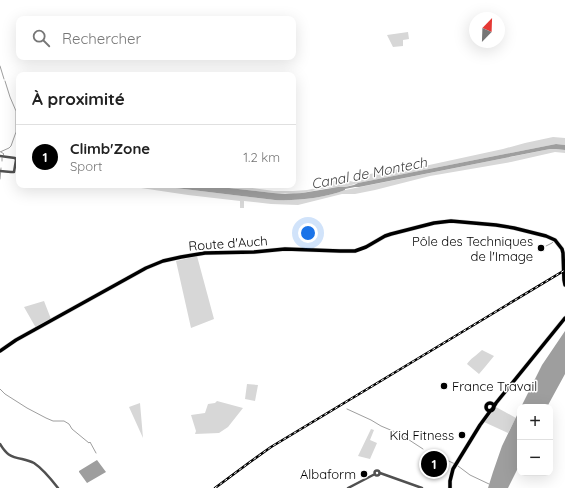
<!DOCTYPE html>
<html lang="fr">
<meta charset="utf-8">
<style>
body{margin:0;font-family:Quicksand,sans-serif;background:#f2f2f2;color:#222}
.controls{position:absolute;right:12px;bottom:12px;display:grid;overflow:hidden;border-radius:8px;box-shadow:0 4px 16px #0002}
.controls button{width:36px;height:36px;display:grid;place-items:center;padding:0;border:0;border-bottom:1px solid #e0e0e0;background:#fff;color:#222;font:20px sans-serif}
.compass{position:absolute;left:469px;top:12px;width:36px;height:36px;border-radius:50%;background:#fff;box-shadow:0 4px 16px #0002;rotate:23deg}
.you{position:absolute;left:308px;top:233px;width:14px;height:14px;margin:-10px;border:3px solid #fff;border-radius:50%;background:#1a73e8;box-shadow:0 0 0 6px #1a73e833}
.badge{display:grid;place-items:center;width:26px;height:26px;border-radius:50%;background:#000;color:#fff;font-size:13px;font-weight:700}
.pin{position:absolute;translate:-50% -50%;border:2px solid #fff;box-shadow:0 1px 4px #0006}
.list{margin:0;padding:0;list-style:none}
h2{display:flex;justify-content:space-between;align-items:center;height:52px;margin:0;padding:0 16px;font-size:17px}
h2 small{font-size:13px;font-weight:400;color:#767676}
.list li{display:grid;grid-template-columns:26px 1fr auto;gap:12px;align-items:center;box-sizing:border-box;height:64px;padding:0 16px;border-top:1px solid #e0e0e0}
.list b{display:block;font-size:15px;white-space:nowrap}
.list p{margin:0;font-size:13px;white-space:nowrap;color:#767676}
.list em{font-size:13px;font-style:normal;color:#767676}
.icon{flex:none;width:22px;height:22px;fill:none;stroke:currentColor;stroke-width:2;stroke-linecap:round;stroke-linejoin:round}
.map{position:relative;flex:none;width:565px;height:488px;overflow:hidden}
.search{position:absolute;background:#fff;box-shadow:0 4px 16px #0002;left:16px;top:16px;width:280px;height:44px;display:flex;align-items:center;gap:10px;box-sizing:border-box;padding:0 14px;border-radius:8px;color:#767676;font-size:15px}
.panel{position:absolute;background:#fff;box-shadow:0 4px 16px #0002;left:16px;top:72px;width:280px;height:116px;border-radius:8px}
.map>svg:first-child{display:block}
.green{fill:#d7d7d7}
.water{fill:#9e9e9e}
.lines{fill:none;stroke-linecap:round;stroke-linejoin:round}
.stream{stroke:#9e9e9e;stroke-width:1}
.primary-casing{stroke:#dbdbdb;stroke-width:4.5}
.tertiary{stroke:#505050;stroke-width:2.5}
.primary{stroke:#000;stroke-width:3.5}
.rail-casing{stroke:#000;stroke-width:2.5}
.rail{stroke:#fff;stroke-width:1;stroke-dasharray:3;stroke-linecap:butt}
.poi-dot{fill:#000;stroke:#fff;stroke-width:1.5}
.labels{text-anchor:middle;stroke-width:3;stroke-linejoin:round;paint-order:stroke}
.poi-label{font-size:13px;fill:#000;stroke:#fff;text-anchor:end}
.street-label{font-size:13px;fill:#000;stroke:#fff}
.water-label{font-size:14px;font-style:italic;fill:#3f3f3f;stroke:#fff}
</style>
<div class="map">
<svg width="565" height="488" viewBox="0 0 565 488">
<rect width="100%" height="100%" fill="#fff"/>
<path class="green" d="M408 32 409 39 403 40V46L393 47 387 35Z
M553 137 565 138V145L556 144 358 183 345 187 327 188 302 193 293 194 273 193 202 185H230L274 191H293L307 190 331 185 333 181 346 180 354 182 358 176 393 170 420 167 503 149 525 143Z
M550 149H556L565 150V153L555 152 511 162 430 176 375 190 355 194H342L298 205 271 204 244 201V208H240V201L188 195 121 185H151L275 200C297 201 325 198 345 190Z
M197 256 214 319 191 328 176 261Z
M44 301 51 319 36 328 24 307Z
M482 350 494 356 485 367 479 374 467 364C469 360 478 354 482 350Z
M247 384 258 385 255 401 245 399Z
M217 401 243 408 228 427 219 433 195 434 196 431 191 415 205 413 208 404 215 403Z
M140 403 143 438 129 407Z
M496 407 516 418 508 433 484 422Z
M371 429 374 430 370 440 377 443 370 459 358 456Z"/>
<path class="water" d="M556 144 565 145V150L556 149H550L359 187H355L345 189V190C325 198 297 201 275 200L151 185H202L273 193 285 194 302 193 338 187H345L354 185 358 183Z
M565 331V374L547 407H521L542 365Z
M520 409V464L508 488H488L493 472 502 446Z
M97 460 106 472 87 483 79 472V471Z"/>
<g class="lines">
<path class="stream" d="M0 66 4 79
M0 152 9 148 11 146 16 132V111L10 97 5 81
M1 152 4 154 3 155
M2 161V158
M0 179 1 168
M546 246 552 243 554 241
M0 389 5 394 27 408 46 418 53 421H64L69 424 72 429 89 443 90 442 96 453
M347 409 371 420 381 426 400 434 423 449
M434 454 455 464
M458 466 470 475 489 484"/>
<g class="primary-casing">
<path id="primary" d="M0 351 16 340 146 268 163 261 181 257 205 253 254 252 285 249 340 251H355L366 247 385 236 391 234 434 223 451 221 496 225 514 228 546 236 555 240 562 249 563 253 564 280 565 285
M486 407a4 4 0 1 1 8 0a4 4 0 1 1-8 0Z
M493 408 496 403 565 318
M450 488V481L453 469 480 425 491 410"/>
</g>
<path class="tertiary" d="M0 156 15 158 16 160 14 172H11L0 171
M0 444C6 454 10 457 22 459 26 460 30 461 34 463 43 469 51 479 58 488
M374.5 473a2.5 2.5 0 1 1 5 0a2.5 2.5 0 1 1-5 0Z
M380 473 422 488
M348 488 375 474"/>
<use href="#primary" class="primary"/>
<g class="rail-casing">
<path id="rail" d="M215 488 250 462 271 447 565 270"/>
</g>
<use href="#rail" class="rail"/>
</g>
<g class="poi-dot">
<circle cx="541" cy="248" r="4"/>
<circle cx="444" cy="386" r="4"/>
<circle cx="462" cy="435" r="4"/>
<circle cx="364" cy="474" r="4"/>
</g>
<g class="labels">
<g class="poi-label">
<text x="533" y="246">Pôle des Techniques<tspan x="533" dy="15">de l'Image</tspan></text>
<text x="452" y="391" text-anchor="start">France Travail</text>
<text x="454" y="440">Kid Fitness</text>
<text x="356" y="479">Albaform</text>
</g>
<g class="street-label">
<text transform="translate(228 243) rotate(-4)" y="5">Route d'Auch</text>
</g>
<g class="water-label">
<text transform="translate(369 173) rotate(-11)" y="5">Canal de Montech</text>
</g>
</g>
</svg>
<div class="controls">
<button>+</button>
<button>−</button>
</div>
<svg class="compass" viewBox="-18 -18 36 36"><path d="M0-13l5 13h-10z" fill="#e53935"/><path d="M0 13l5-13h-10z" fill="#767676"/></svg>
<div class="you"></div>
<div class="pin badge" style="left:434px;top:464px">1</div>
<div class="search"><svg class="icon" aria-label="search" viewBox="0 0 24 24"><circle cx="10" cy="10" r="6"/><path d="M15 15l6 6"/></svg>Rechercher</div>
<section class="panel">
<h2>À proximité<small></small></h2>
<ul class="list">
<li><span class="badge">1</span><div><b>Climb'Zone</b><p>Sport</p></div><em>1.2 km</em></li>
</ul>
</section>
</div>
